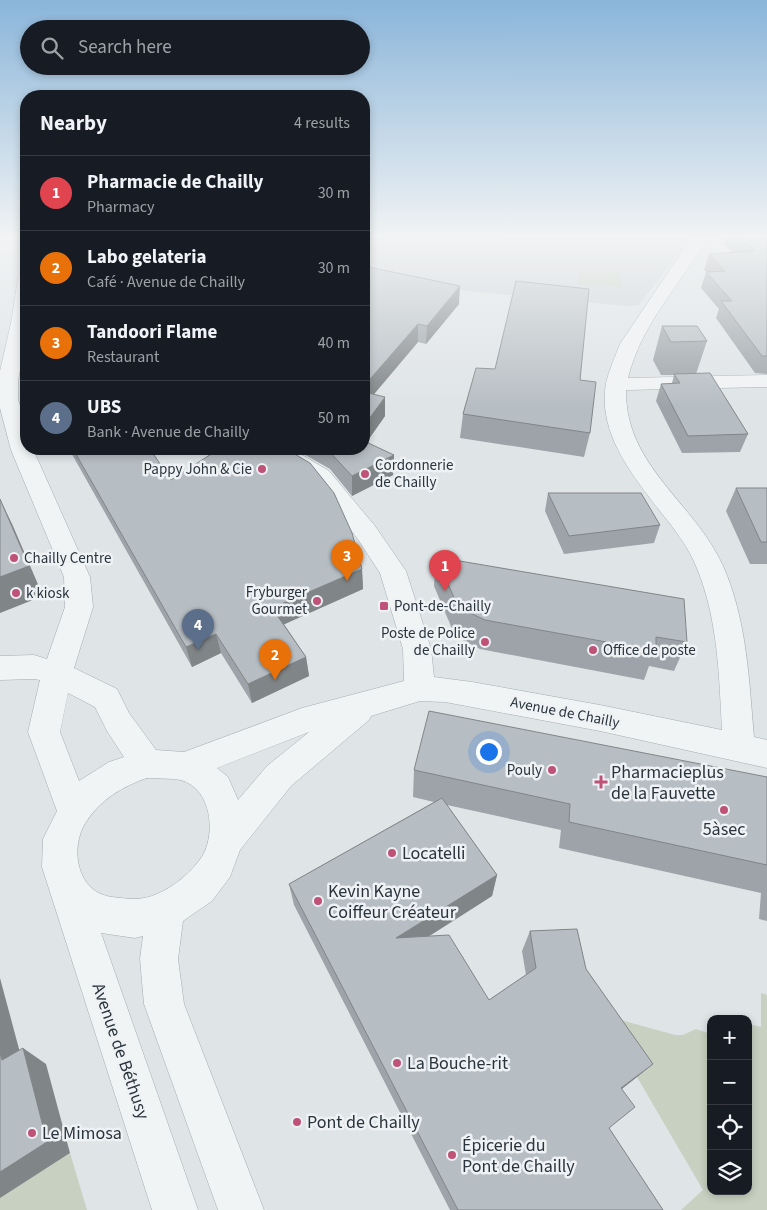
<!DOCTYPE html>
<meta charset="utf-8">
<style>
body{margin:0;font-family:"Source Sans 3",sans-serif;background:#242831;color:#f1f3f6}
.controls{position:absolute;right:15px;bottom:15px;display:grid;overflow:hidden;border-radius:10px;box-shadow:0 2px 8px #0003}
.controls button{width:45px;height:45px;display:grid;place-items:center;padding:0;border:0;border-bottom:1px solid #363941;background:#171b24;color:#f1f3f6;font:25px sans-serif}
.you{position:absolute;left:488px;top:751px;width:18px;height:18px;margin:-12px;border:4px solid #fff;border-radius:50%;background:#1a73e8;box-shadow:0 0 0 8px #1a73e833}
.badge{display:grid;place-items:center;width:32px;height:32px;border-radius:50%;background:#b45309;color:#fff;font-size:16px;font-weight:700}
.pin{position:absolute;translate:-50% -41px;filter:drop-shadow(0 1px 2px #0008)}
.pin::after{content:'';position:absolute;top:26px;width:18px;height:15px;background:inherit;clip-path:polygon(0 0,100% 0,50% 100%)}
.list{margin:0;padding:0;list-style:none}
h2{display:flex;justify-content:space-between;align-items:center;height:65px;margin:0;padding:0 20px;font-size:21px}
h2 small{font-size:16px;font-weight:400;color:#9ea1a6}
.list li{display:grid;grid-template-columns:32px 1fr auto;gap:15px;align-items:center;box-sizing:border-box;height:75px;padding:0 20px;border-top:1px solid #363941}
.list b{display:block;font-size:19px;white-space:nowrap}
.list p{margin:0;font-size:16px;white-space:nowrap;color:#9ea1a6}
.list em{font-size:16px;font-style:normal;color:#9ea1a6}
.icon{flex:none;width:28px;height:28px;fill:none;stroke:currentColor;stroke-width:2;stroke-linecap:round;stroke-linejoin:round}
.map{position:relative;flex:none;width:767px;height:1210px;overflow:hidden}
.search{position:absolute;background:#171b24;box-shadow:0 2px 8px #0003;left:20px;top:20px;width:350px;height:55px;display:flex;align-items:center;gap:12px;box-sizing:border-box;padding:0 18px;border-radius:28px;color:#9ea1a6;font-size:19px}
.panel{position:absolute;background:#171b24;box-shadow:0 2px 8px #0003;left:20px;top:90px;width:350px;height:365px;border-radius:20px}
.map>svg:first-child{display:block}
.built{fill:#ced3d8}
.green{fill:#c8d0c1}
.lines{fill:none;stroke-linecap:round;stroke-linejoin:round}
.minor-casing{stroke:#a5acb0;stroke-width:1}
.minor{fill:#f1f4f5;fill-rule:evenodd}
.wall{fill:#9da3a8}
.shaded-wall{fill:#808588}
.building{fill:#b7bec3;stroke:#808588}
.poi-dot{fill:#be5277;stroke:#eef2f4;stroke-width:2}
.labels{text-anchor:middle;stroke-width:5;stroke-linejoin:round;paint-order:stroke}
.poi-label{font-size:15px;fill:#2a343c;stroke:#eef2f4;text-anchor:start}
.street-label{font-size:15px;fill:#2a343c;stroke:#eef2f4}
.near-poi-label{font-size:18px;fill:#2a343c;stroke:#eef2f4;text-anchor:start}
.near-street-label{font-size:18px;fill:#2a343c;stroke:#eef2f4}
</style>
<div class="map">
<svg width="767" height="1210" viewBox="0 0 767 1210">
<rect width="100%" height="100%" fill="#dfe4e7"/>
<path class="built" d="M370 237H691L639 305 627 306 364 281V249Z"/>
<path class="green" d="M577 270 619 272 622 287 579 285Z
M761 993 767 995V1210H681L703 1190 637 1077 592 1012 675 1035H683L696 1029 711 1034V1191H748V1024L761 1027Z
M0 1092 45 1169 70 1153 87 1210H0Z"/>
<g class="lines">
<g class="minor-casing">
<path id="minor" d="M692 237H708C681 284 641 324 628 378L767 375V387L626 390C625 466 694 502 723 566 747 620 749 680 754 737L767 740V768L600 731 445 702 420 701 371 716 369 720 291 786 240 850 230 877 212 901 183 921 178 959 184 1004 264 1210H218L144 1004 140 959 143 936 135 938 101 933 198 1210H152L42 867 43 839 57 811 28 732 40 680 34 679 0 680V656L34 655 47 659 65 607 64 577 11 450 0 408V371L11 323 18 278 20 274 26 273V339L18 381V399L26 426V449H33L90 577 93 607 74 668 117 689 129 713 156 750 184 752 302 708 404 681 403 649 380 573 357 538 313 481 268 454 265 449H292L329 471 375 526 406 571 431 649 434 677 472 682 600 705 722 730C719 675 718 618 696 566 688 547 676 531 663 515 634 477 597 434 606 383 609 370 615 357 620 344ZM68 693 95 707 107 731 124 757 109 762 79 781 60 732ZM309 732 267 766 238 800 228 777 217 768ZM147 778C158 779 171 778 181 780 211 789 216 831 203 855 193 871 174 887 157 894 142 901 128 899 112 897 77 893 69 848 86 822 100 800 123 786 147 778Z
M708 237H759L757 240C741 244 726 244 710 240Z"/>
</g>
<use href="#minor" class="minor"/>
</g>
<path class="wall" d="M726 237H767V374L755 373 716 318 719 309 701 288 706 272H707L704 270 709 254 733 253 724 244Z
M364 266 459 304 426 344 418 342 374 394 385 416 366 443 394 455 393 475 352 496 330 469 295 449H364Z
M662 326 707 341 696 374 748 434 740 452 682 453 656 401 661 384 672 383 674 375H661L653 360Z
M580 380 590 433 584 457 460 438 463 414Z
M69 449H150L171 480 362 569 363 589 284 624 306 657 309 676 252 703 221 653 192 667Z
M736 488H767V564H750L726 511Z
M548 493 660 525 654 543 564 554 545 511Z
M436 557 687 642 674 671 649 666 644 680 480 649 461 639 453 631 434 586Z
M414 770 767 777V921L759 919 761 893 559 848 561 830 447 805 497 875 492 896 428 937 489 1000 526 975 522 951 530 931 586 969 653 1064 622 1089 609 1128 663 1210H450L294 905 289 884 434 802 413 797Z"/>
<path class="shaded-wall" d="M460 286 459 304 426 344 427 326Z
M418 324V342L364 406V386Z
M385 397V416L364 446V426Z
M394 455 393 475 352 496V476Z
M0 499 13 526 43 596 0 613Z
M362 569 363 589 276 628 272 608Z
M216 634 221 653 192 667 186 647Z
M306 657 309 676 252 703 248 684Z
M497 875 492 896 396 957V938Z
M0 978 26 1075 2 1060 0 1053Z
M23 1048 46 1064 70 1153 0 1198V1172Z
M653 1064 637 1077 607 1100 621 1088Z"/>
<path class="building" d="M738 237H767V356H762L721 301H732L706 272 725 271 709 254 755 251Z
M364 266 460 286 427 326 418 324 364 386Z
M516 281 589 289 580 380 596 382 590 433 463 414 476 368 495 369Z
M662 326H697L707 341 671 342Z
M710 373 748 434 688 436 661 384 680 383 674 374Z
M364 392 385 397 364 426Z
M364 441 394 455 352 476 327 449H364Z
M73 449H150L171 480 219 449H286L310 463 334 493 352 533 362 569 272 608 306 657 248 684 216 634 186 647Z
M736 488H767V542H761Z
M548 493H641L660 525 569 536Z
M0 499 29 566 0 577Z
M436 557 684 599 687 642 656 637V651L485 620 464 610 456 602Z
M429 711 767 777V865L569 822 570 804 414 770Z
M442 798 497 875 396 938 449 935 489 1000 536 968 530 931 577 929 586 969 653 1064 621 1088 635 1107 609 1128 663 1210H458L289 884Z
M23 1048 47 1142 0 1172V1053L2 1060Z"/>
<linearGradient id="sky" x2="0" y2="1"><stop stop-color="#8ab5d9"/><stop offset="0.58" stop-color="#f1f3f4"/><stop offset="1" stop-color="#f1f3f4" stop-opacity="0"/></linearGradient>
<rect width="767" height="407" fill="url(#sky)"/>
<g class="poi-dot">
<circle cx="262" cy="469" r="5"/>
<circle cx="365" cy="474" r="5"/>
<circle cx="14" cy="558" r="5"/>
<circle cx="16" cy="593" r="5"/>
<circle cx="317" cy="601" r="5"/>
<rect x="379" y="601" width="10" height="10" rx="2.5"/>
<circle cx="485" cy="642" r="5"/>
<circle cx="593" cy="650" r="5"/>
<circle cx="552" cy="770" r="5"/>
<path d="M598.5 774.5h5v5h5v5h-5v5h-5v-5h-5v-5h5z"/>
<circle cx="724" cy="810" r="5"/>
<circle cx="392" cy="853" r="5"/>
<circle cx="318" cy="901" r="5"/>
<circle cx="397" cy="1063" r="5"/>
<circle cx="297" cy="1122" r="5"/>
<circle cx="32" cy="1133" r="5"/>
<circle cx="452" cy="1155" r="5"/>
</g>
<g class="labels">
<g class="poi-label">
<text x="375" y="470">Cordonnerie<tspan x="375" dy="17">de Chailly</tspan></text>
<text x="252" y="474" text-anchor="end">Pappy John &amp; Cie</text>
<text x="24" y="563">Chailly Centre</text>
<text x="307" y="597" text-anchor="end">Fryburger<tspan x="307" dy="17">Gourmet</tspan></text>
<text x="26" y="598">k kiosk</text>
<text x="394" y="611">Pont-de-Chailly</text>
<text x="475" y="638" text-anchor="end">Poste de Police<tspan x="475" dy="17">de Chailly</tspan></text>
<text x="603" y="655">Office de poste</text>
<text x="542" y="775" text-anchor="end">Pouly</text>
</g>
<g class="street-label">
<text transform="translate(565 712) rotate(11)" y="5">Avenue de Chailly</text>
</g>
<g class="near-poi-label">
<text x="611" y="778">Pharmacieplus<tspan x="611" dy="21">de la Fauvette</tspan></text>
<text x="724" y="835" text-anchor="middle">5àsec</text>
<text x="402" y="859">Locatelli</text>
<text x="328" y="897">Kevin Kayne<tspan x="328" dy="21">Coiffeur Créateur</tspan></text>
<text x="407" y="1069">La Bouche-rit</text>
<text x="307" y="1128">Pont de Chailly</text>
<text x="42" y="1139">Le Mimosa</text>
<text x="462" y="1151">Épicerie du<tspan x="462" dy="21">Pont de Chailly</tspan></text>
</g>
<g class="near-street-label">
<text transform="translate(121 1051) rotate(71)" y="6">Avenue de Béthusy</text>
</g>
</g>
</svg>
<div class="controls">
<button>+</button>
<button>−</button>
<button><svg class="icon" aria-label="locate" viewBox="0 0 24 24"><circle cx="12" cy="12" r="6"/><path d="M12 2v4M12 18v4M2 12h4M18 12h4"/></svg></button>
<button><svg class="icon" aria-label="layers" viewBox="0 0 24 24"><path d="M12 4l9 5-9 5-9-5zM3 14l9 5 9-5"/></svg></button>
</div>
<div class="you"></div>
<div class="pin badge" style="left:445px;top:591px;background:#e0444e">1</div>
<div class="pin badge" style="left:275px;top:680px;background:#e8710a">2</div>
<div class="pin badge" style="left:347px;top:581px;background:#e8710a">3</div>
<div class="pin badge" style="left:198px;top:650px;background:#5c6f8a">4</div>
<div class="search"><svg class="icon" aria-label="search" viewBox="0 0 24 24"><circle cx="10" cy="10" r="6"/><path d="M15 15l6 6"/></svg>Search here</div>
<section class="panel">
<h2>Nearby<small>4 results</small></h2>
<ul class="list">
<li><span class="badge" style="background:#e0444e">1</span><div><b>Pharmacie de Chailly</b><p>Pharmacy</p></div><em>30 m</em></li>
<li><span class="badge" style="background:#e8710a">2</span><div><b>Labo gelateria</b><p>Café · Avenue de Chailly</p></div><em>30 m</em></li>
<li><span class="badge" style="background:#e8710a">3</span><div><b>Tandoori Flame</b><p>Restaurant</p></div><em>40 m</em></li>
<li><span class="badge" style="background:#5c6f8a">4</span><div><b>UBS</b><p>Bank · Avenue de Chailly</p></div><em>50 m</em></li>
</ul>
</section>
</div>
